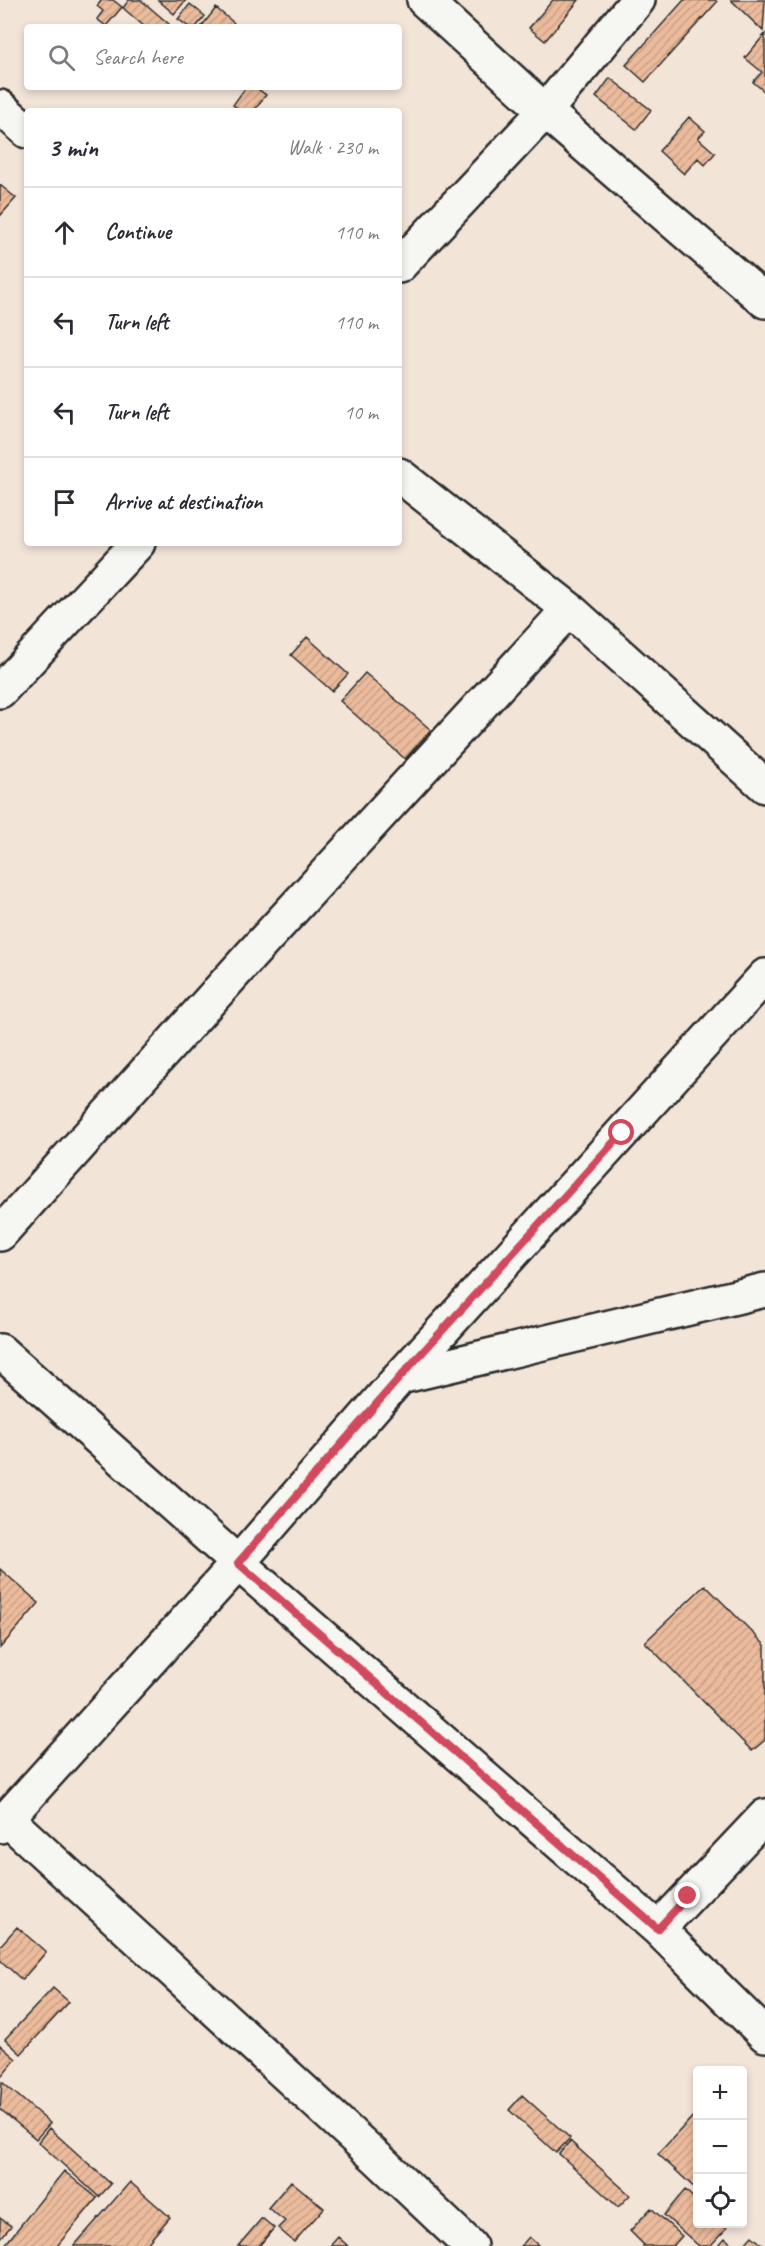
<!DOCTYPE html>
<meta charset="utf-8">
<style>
body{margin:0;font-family:Caveat,sans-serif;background:#f2f2f3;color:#2b2b33}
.controls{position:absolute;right:18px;bottom:18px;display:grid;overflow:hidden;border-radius:6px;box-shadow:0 3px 9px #0003}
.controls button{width:54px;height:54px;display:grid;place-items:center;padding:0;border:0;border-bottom:2px solid #e1e1e2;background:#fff;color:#2b2b33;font:30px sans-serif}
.stop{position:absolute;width:18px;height:18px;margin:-14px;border:4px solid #d1495b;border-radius:50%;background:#fff}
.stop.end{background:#d1495b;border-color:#fff;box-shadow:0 2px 6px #0008}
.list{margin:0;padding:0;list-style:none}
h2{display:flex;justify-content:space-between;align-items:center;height:78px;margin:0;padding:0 24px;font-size:26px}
h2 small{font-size:20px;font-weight:400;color:#7c7c81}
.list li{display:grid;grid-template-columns:39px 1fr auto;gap:18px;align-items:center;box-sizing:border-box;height:90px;padding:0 24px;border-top:2px solid #e1e1e2}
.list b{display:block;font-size:22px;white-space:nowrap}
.list em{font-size:20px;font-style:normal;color:#7c7c81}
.icon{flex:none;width:33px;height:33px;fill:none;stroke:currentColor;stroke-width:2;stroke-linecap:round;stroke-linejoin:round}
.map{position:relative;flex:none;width:765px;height:2246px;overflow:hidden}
.search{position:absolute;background:#fff;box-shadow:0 3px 9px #0003;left:24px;top:24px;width:378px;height:66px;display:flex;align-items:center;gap:15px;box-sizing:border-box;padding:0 21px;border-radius:6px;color:#7c7c81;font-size:22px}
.panel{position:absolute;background:#fff;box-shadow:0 3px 9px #0003;left:24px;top:108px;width:378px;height:438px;border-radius:6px}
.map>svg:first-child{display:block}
.building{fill:url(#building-hatch);stroke:#2b2b2b;stroke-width:1.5}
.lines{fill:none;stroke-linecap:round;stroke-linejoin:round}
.minor-casing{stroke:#2b2b2b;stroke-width:38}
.minor{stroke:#f6f6f2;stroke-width:33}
.route{stroke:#d1495b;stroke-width:8}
</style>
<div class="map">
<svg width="765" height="2246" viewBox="0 0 765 2246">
<defs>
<pattern id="building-hatch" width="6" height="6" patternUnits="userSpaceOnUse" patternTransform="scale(1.5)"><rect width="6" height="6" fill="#ebbb9c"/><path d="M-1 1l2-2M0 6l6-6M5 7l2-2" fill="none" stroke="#caa187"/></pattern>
</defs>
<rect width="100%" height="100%" fill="#f3e4d8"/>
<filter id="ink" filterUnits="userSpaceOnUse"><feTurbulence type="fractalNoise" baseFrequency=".0167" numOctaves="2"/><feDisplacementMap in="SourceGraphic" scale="12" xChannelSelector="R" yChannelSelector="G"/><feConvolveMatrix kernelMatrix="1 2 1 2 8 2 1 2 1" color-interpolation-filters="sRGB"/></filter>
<g filter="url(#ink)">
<path class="building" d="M102 0H113L122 7 106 26 97 19 103 11 97 6Z
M129 0H141L169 24 166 27H145L123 8Z
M158 0H186L174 14Z
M553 0H579L545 41 529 28Z
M684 0H715L717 2 645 82 626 65Z
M731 0H765L763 31Z
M190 4 205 16 196 27H189L178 19Z
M216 8 234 23 231 27H201Z
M765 34V92L753 82 762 72 745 58Z
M610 78 651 110 636 129 596 97Z
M246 87H255L266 95 254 111H241L233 105Z
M689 117 705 131 698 138 715 153 705 165 698 158 684 174 659 151Z
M0 185 16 198 0 216Z
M307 637 348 674 332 691 291 655Z
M365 673 431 730 405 759 340 701Z
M0 1569 39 1603 0 1648Z
M705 1585 765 1645V1740L752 1751 645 1642Z
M17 1927 46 1952 22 1980 0 1960V1946Z
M53 1988 69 2002 21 2054 5 2039Z
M0 2045 16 2059 2 2076 0 2074Z
M2 2082 50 2123 36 2139 0 2109Z
M522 2095 570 2138 556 2153 509 2110Z
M698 2111V2191L658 2154Z
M49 2128 111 2184 99 2197 38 2142Z
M570 2141 630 2195 618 2207 559 2154Z
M64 2171 97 2198 57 2246H4Z
M291 2181 324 2208 294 2242 278 2228 285 2221 268 2208Z
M130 2182 170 2217 145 2246H74Z
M685 2190 698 2202V2224H722L727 2228 710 2246H699L664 2215Z
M651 2208 682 2236 673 2246H643L644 2245 630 2231Z
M0 2218 11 2226 0 2239Z
M262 2218 274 2228 259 2246H238Z
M752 2236 764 2246H743Z
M338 2237 348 2246H330Z
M529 2237 539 2246H521Z
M725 2238 734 2246H718Z"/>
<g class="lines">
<g class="minor-casing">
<path id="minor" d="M424 0 545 111 765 301
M0 107 27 131
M399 266 545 111 638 0
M399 475 569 609 765 786
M0 691 138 543
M0 1234 250 956 569 609
M0 1351 238 1563 658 1929 765 2035
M400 1377 765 1290
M7 1819 376 2157 470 2246
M0 1826 238 1563 400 1377 765 976
M658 1929 765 1816"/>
</g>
<use href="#minor" class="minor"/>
</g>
</g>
<g class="lines" filter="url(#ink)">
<path class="route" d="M622 1133 400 1377 238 1563 658 1929 688 1896"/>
</g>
</svg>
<div class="controls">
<button>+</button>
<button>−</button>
<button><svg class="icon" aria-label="locate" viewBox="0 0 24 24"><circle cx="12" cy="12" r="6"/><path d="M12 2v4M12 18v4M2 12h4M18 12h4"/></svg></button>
</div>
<div class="stop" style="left:622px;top:1133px"></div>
<div class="stop end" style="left:688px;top:1896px"></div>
<div class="search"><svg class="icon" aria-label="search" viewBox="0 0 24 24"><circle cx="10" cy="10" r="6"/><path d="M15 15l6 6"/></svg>Search here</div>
<section class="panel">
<h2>3 min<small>Walk · 230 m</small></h2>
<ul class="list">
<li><svg class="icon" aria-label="ahead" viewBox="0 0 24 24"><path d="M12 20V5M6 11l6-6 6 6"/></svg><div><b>Continue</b></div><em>110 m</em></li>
<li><svg class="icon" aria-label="left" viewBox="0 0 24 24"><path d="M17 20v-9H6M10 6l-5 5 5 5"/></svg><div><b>Turn left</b></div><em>110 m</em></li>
<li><svg class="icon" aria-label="left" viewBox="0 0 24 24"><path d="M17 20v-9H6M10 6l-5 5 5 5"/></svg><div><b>Turn left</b></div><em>10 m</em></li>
<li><svg class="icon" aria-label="arrive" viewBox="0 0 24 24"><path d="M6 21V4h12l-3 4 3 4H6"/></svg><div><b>Arrive at destination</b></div></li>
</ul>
</section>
</div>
